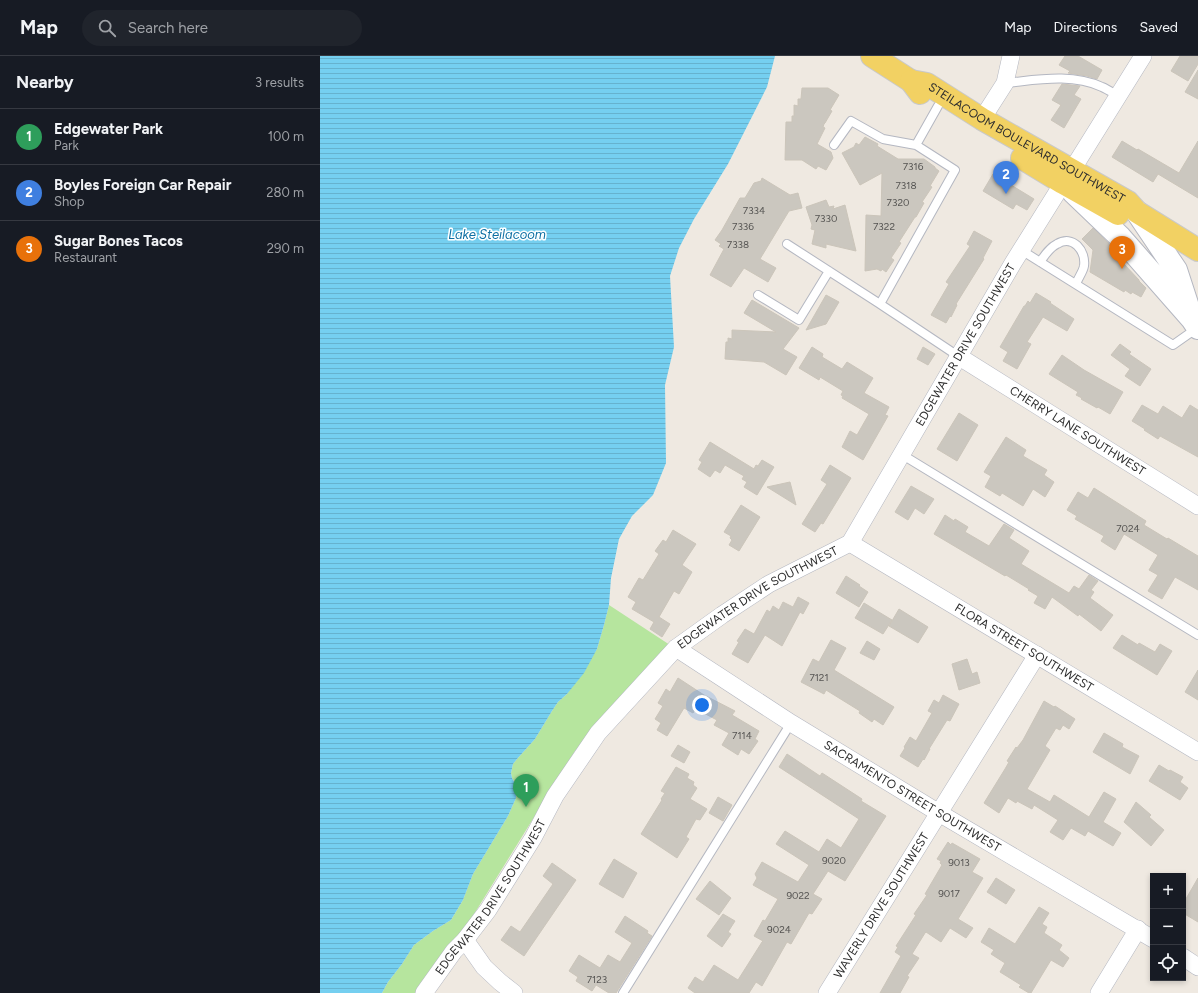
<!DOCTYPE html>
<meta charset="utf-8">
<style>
body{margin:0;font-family:Figtree,sans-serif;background:#20242c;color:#f1f3f6}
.controls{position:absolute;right:12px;bottom:12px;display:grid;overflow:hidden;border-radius:0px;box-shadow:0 2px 6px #0003}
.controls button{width:36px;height:36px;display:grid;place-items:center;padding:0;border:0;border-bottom:1px solid #363941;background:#171b24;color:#f1f3f6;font:20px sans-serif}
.you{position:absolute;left:382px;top:649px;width:14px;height:14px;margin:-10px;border:3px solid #fff;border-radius:50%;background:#1a73e8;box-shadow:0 0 0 6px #1a73e833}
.badge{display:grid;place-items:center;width:26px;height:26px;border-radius:50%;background:#2563eb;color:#fff;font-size:13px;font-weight:700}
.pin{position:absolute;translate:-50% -33px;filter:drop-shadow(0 1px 2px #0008)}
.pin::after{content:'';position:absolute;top:21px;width:14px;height:12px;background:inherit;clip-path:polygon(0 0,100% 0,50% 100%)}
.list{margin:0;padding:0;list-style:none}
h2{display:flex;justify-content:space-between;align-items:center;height:52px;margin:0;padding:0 16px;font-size:17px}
h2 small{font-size:13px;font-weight:400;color:#9ea1a6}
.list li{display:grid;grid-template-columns:26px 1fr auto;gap:12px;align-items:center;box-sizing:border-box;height:56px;padding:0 16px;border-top:1px solid #363941}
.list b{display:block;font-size:15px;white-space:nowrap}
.list p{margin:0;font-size:13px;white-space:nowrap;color:#9ea1a6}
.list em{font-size:13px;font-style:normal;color:#9ea1a6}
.icon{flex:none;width:22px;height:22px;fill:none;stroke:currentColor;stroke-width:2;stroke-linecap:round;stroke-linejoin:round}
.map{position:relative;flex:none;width:878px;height:937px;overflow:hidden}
header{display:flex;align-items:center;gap:24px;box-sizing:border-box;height:56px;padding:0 20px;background:#171b24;border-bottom:1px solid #363941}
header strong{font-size:19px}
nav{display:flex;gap:22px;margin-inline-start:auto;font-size:14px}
.search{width:280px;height:36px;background:#20242c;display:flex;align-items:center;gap:10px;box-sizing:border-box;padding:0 14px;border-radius:22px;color:#9ea1a6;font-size:15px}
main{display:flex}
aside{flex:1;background:#171b24}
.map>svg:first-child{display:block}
.park{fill:#b6e59e}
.water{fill:url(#water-rules)}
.building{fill:#cbc7bf;stroke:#cbc5ba}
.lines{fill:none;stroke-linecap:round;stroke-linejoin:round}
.service-casing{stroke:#b4b7c1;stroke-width:10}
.minor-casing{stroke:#b4b7c1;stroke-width:18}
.secondary-casing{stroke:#b4b7c1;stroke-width:24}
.primary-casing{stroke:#c9c9c9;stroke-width:24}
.service{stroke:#fff;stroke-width:8}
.minor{stroke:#fff;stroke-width:17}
.secondary{stroke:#fff;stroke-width:22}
.primary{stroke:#f2d163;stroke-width:22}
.labels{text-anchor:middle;stroke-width:3;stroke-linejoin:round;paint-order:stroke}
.number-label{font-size:10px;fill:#555452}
.street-label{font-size:12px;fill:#2e2e2e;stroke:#fff}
.water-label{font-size:13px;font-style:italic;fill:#0d6fa3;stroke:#fff}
</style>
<header>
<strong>Map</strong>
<div class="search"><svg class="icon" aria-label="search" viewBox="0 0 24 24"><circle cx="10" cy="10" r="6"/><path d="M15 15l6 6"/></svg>Search here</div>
<nav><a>Map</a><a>Directions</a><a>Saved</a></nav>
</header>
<main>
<aside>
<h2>Nearby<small>3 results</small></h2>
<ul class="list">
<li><span class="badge" style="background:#2e9e5b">1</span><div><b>Edgewater Park</b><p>Park</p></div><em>100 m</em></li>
<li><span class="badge" style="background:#3f7fe0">2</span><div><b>Boyles Foreign Car Repair</b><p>Shop</p></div><em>280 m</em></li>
<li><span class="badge" style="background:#e8710a">3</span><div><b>Sugar Bones Tacos</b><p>Restaurant</p></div><em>290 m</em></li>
</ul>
</aside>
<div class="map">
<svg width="878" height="937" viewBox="0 0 878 937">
<defs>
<pattern id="water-rules" width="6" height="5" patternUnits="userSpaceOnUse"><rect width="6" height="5" fill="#75cff0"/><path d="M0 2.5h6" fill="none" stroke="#66b2ce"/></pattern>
</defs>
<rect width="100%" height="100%" fill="#efe9e1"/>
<path class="park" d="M289 549 350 589 309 631 255 695 151 863 107 920 95 937H62L68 926 82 908 94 889 113 875 131 864 143 844 153 818 188 760 196 742 197 729 192 722 191 717 193 708 197 703 215 683 232 655 238 646 247 638 277 593 284 569Z"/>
<path class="water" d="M0 0H455L447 31 408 108 374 163 359 192 350 220 354 291 345 329 346 407 333 439 312 460 299 483 291 522 289 549 284 569 277 593 264 617 247 638 238 646 232 655 215 683 197 703 193 708 191 717 192 722 197 731 196 742 188 760 153 818 143 844 131 864 113 875 94 889 82 908 68 926 62 937H0Z"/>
<path class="building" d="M745 0H758L782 14 777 23 767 20 748 17 750 15 739 9Z
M860 0H878V8L868 25 851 15Z
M878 14V43L865 36Z
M742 28 760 30 754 39 761 43 744 72 731 64 741 49 732 44Z
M482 32H508L519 39 510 54 512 55 505 67 504 68 503 71 505 72 497 88 511 96 513 102 506 114 498 110 496 113 482 104H465L466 66H472V60H474V49L478 50V43H481Z
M545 81 558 88 557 90 578 103H604L615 111V112L619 115 610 130 612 131 602 146 604 147 596 161H595L579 186 581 187 571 202 574 204 566 216 562 213 561 215 557 213 545 215 546 159 561 160 562 117 540 129 522 97 534 91 536 87 539 89Z
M802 85 817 94 818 93 859 117 878 85V142L838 118 833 126 792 101Z
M673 118 714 143 707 154 696 148 693 153 663 135Z
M442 122 470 139 478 137 482 152 469 155 440 203 456 212 448 226 424 212 411 231 390 219 404 193 399 190 401 188 395 184 402 174 420 142H425L434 127 441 125Z
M506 144 509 151 514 150 513 153 525 149 536 195 506 188V192L492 188 495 174 491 173 492 169 486 151Z
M773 172 790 189 788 191 819 224V225L826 232 821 241 812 236 811 238 805 234 804 236 770 216 773 194 762 183Z
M654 175 672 185 663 202 664 203 636 248 637 249 631 261 630 260 626 267 611 259 629 228 626 226 650 190 647 188Z
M716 237 731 246 730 247 754 263 747 275 723 261 707 286 711 288 697 313 683 305 688 296 680 291 704 250H705L708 245 710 247Z
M506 239 519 246 506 268 486 274Z
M432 244 479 272 463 293 477 301 466 319 444 306 405 303 406 286H408V282L412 283V274L456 276 424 257Z
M800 288 811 296 809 298 831 313 820 330 805 320 810 313 791 299Z
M492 291 503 298 502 301 522 313 527 306 553 322 544 337 569 351 565 359 568 360 543 404 522 391 530 375 537 379 549 358 522 342 523 340 521 339 523 335 500 321 499 324 479 312Z
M603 291 615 298 608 309 597 303Z
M742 299 764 314 803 336 790 358 778 351 777 352 761 343 762 342 756 339 758 336 729 318Z
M822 349 838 358 843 350 862 362 870 349 878 354V401L840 380 838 383 824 374 825 373 812 365Z
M639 357 658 369 637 405 617 393Z
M686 381 706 394 703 400 727 414 724 419 734 426 725 441 713 433 703 450 682 437 680 440 665 431 671 420 664 416Z
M390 386 434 413 436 409 438 410 442 404 454 411 437 439 424 431 427 426 422 423 424 420 405 409 400 417 395 414 390 421 378 413 382 406 379 404Z
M510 409 531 422 503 468 501 467 495 476 482 468 507 428 501 424Z
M470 426 476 449 447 431Z
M591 430 614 443 604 458 595 452 588 464 575 456Z
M774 432 826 465 824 469 847 483 848 482 878 500V534L855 521 842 543 828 535 838 519 829 514 838 499 804 478 795 494 781 485 784 480 755 463 757 460 747 454 758 436 768 442Z
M421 449 440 461 419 495 409 489 412 484 410 482 411 480 404 476Z
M625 459 634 465 635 463 648 471 645 476 669 490 684 468 694 474 689 482 709 495 701 508 749 537 754 530 759 533 769 519 778 525 771 534 774 536 770 542 793 559 781 575 759 558 758 560 732 541 725 553 714 547 718 540 708 534 709 533 686 519 685 520 614 478Z
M353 474 376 488 362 509 372 516 359 538 354 535 339 561 350 568 342 581 330 573 334 566 312 553 316 546 308 541 319 522 323 524 339 498 335 495 343 484 346 486Z
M526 520 540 529 539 530 548 536 539 551 516 537Z
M478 541 489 547 483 558 480 556 462 590 445 579 428 607 412 598 419 586 417 585 425 573 434 578 447 554 450 556 453 550 459 554 463 546 473 551Z
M544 547 572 564 563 578 535 562Z
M579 553 608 571 598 587 569 570Z
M802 579 818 589 819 587 835 596 840 588 852 595 837 619 793 592Z
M511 584 526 592 514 614 574 651 563 669 554 663 552 666 539 657 540 655 506 634 504 638 481 626 493 603 499 606Z
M547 585 560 593 554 604 540 597Z
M647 603 652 618 657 616 660 627 639 634 632 608Z
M878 614V644L865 636Z
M358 622 384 639 415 655 412 659 439 675 435 683 438 685 429 698 421 693 418 699 402 689 409 677 394 669 397 664 376 653 373 657 364 652 347 680 337 674 341 667 335 663 343 650 338 647 346 633 350 636Z
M623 639 639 648 630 665 627 664 609 693H610L604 704 603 703 598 711 580 700 585 692 584 691 590 681 596 685 612 657 608 655 614 644 619 647Z
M724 645 734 651 735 650 755 663 749 673 743 669 740 674 736 672 725 690 730 694 707 733 730 746 734 739 769 761 784 736 796 743 783 766 801 777 793 790 768 775 765 780 751 772 743 784 730 776 738 764 714 749 712 753 697 745 696 747 688 742 679 757 664 747 685 713 689 706 687 705 696 691 697 692 703 684Z
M784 677 803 688 802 691 819 700 810 718 773 696Z
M358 689 370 696 364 707 351 700Z
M467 698 500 720 502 717 542 743 541 745 566 760 525 825 508 815 493 838 502 843 492 858 489 857 471 888 467 886 442 930 436 926 429 937H375L368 932 375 921 383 926 394 909 418 924 442 886 443 885 434 880 443 864 445 865 458 843 433 829 437 822 435 818 442 806 478 826 489 809 456 788 465 775 499 796 507 783 521 792 539 763 459 711Z
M839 709 849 715 850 714 863 721 860 726 868 732 860 744 829 725Z
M356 711 369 718 367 722 374 726 373 729 377 732 370 743 387 753 380 764 376 763 366 781 369 783 357 802 321 778 342 744 341 743 345 737 341 735Z
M398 741 412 749 403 765 389 757Z
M816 746 831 759 829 761 844 774 831 790 804 766Z
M628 786 631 789 632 787 660 803 652 816 663 822 638 863 653 872 646 882 630 872 621 886 606 876 605 877 592 898 599 902 587 920 589 921 580 937H560L581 900 575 896 578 891 576 890 596 859 594 858 607 839 605 838 622 809 620 807 621 805 617 803Z
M294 803 317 817 303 842 279 828Z
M232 807 256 824 204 900 181 884 191 870 200 876 233 828 223 820Z
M676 822 695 834 686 848 667 836Z
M878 822V866L863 857V848Z
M390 825 411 842 399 859 376 843Z
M719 851 729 857 722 868 727 871 724 877 742 889 739 894 749 902 743 911 731 904 711 937H709L699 931 701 929 680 916 685 907 671 898 674 894 661 886 669 872 695 888Z
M403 858 415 865 408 876 411 878 402 891 387 880Z
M305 860 328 875 327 877 332 880 296 937H289L276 929 272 935 256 925 258 921 249 915 259 899 280 912 288 899 300 906 312 887 295 876Z"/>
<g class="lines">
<g class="service-casing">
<path id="service" d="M685 27C717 24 751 17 782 31 787 33 793 37 798 40
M514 89 531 65 563 83 596 89 618 50
M467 188 560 248 635 114 596 89
M701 194 853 289 877 272
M720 206C725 199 729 192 737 188 753 178 766 195 764 210 763 216 758 222 756 228
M438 239 479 264 509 215
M560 248 638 300
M581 398 878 579
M303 937 471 667"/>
</g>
<g class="minor-casing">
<g id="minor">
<path d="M662 63 685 27 691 0"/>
<path d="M752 114 823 0"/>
<path id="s1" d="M638 300 878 450"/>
<path id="s2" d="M530 487 878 696"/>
<path id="s3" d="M356 592 471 667 619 757 833 883"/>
<path d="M145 884 164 911 180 926 194 937"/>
<path d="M863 901 878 911"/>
<path id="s4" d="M104 937 134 895 145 884 168 854 213 782 235 740 278 677 356 592 402 559 449 528 530 487 693 207 743 127"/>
<path id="s5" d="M507 937 717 599"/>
<path d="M779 937 818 873"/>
</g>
</g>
<g class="secondary-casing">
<path id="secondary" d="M753 136 800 181 872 263 878 272
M817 156 856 214 869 254"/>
</g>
<g class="primary-casing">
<g id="primary">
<path d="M552 0 591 25 600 37"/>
<path id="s6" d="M591 25 607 28 662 63 808 146 817 156 878 194"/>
<path d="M702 102 743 127 798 158"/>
</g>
</g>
<use href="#service" class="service"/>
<use href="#minor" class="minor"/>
<use href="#secondary" class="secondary"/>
<use href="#primary" class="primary"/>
</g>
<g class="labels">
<g class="number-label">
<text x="593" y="114">7316</text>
<text x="586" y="133">7318</text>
<text x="578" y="150">7320</text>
<text x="434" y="158">7334</text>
<text x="506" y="166">7330</text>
<text x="423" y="174">7336</text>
<text x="564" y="174">7322</text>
<text x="418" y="192">7338</text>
<text x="808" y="476">7024</text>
<text x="499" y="625">7121</text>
<text x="422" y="683">7114</text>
<text x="514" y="808">9020</text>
<text x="639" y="810">9013</text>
<text x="629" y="841">9017</text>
<text x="478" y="843">9022</text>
<text x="459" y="877">9024</text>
<text x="277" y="927">7123</text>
</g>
<g class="street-label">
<text dy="4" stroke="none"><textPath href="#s6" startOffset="132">STEILACOOM BOULEVARD SOUTHWEST</textPath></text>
<text dy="4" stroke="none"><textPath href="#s4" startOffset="862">EDGEWATER DRIVE SOUTHWEST</textPath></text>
<text dy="4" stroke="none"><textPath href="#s1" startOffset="141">CHERRY LANE SOUTHWEST</textPath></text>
<text dy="4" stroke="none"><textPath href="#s4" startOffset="525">EDGEWATER DRIVE SOUTHWEST</textPath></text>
<text dy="4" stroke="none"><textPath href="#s2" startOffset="203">FLORA STREET SOUTHWEST</textPath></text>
<text dy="4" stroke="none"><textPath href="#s3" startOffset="279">SACRAMENTO STREET SOUTHWEST</textPath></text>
<text dy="4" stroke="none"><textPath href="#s4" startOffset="117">EDGEWATER DRIVE SOUTHWEST</textPath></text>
<text dy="4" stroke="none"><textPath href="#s5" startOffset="103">WAVERLY DRIVE SOUTHWEST</textPath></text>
</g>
<g class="water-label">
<text x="177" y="183">Lake Steilacoom</text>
</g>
</g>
</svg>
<div class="controls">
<button>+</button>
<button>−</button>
<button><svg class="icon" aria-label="locate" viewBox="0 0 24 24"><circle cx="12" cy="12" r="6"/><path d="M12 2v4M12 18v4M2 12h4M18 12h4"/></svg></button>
</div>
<div class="you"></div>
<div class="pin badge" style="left:206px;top:751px;background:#2e9e5b">1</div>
<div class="pin badge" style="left:686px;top:138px;background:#3f7fe0">2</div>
<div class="pin badge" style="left:802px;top:213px;background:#e8710a">3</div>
</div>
</main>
